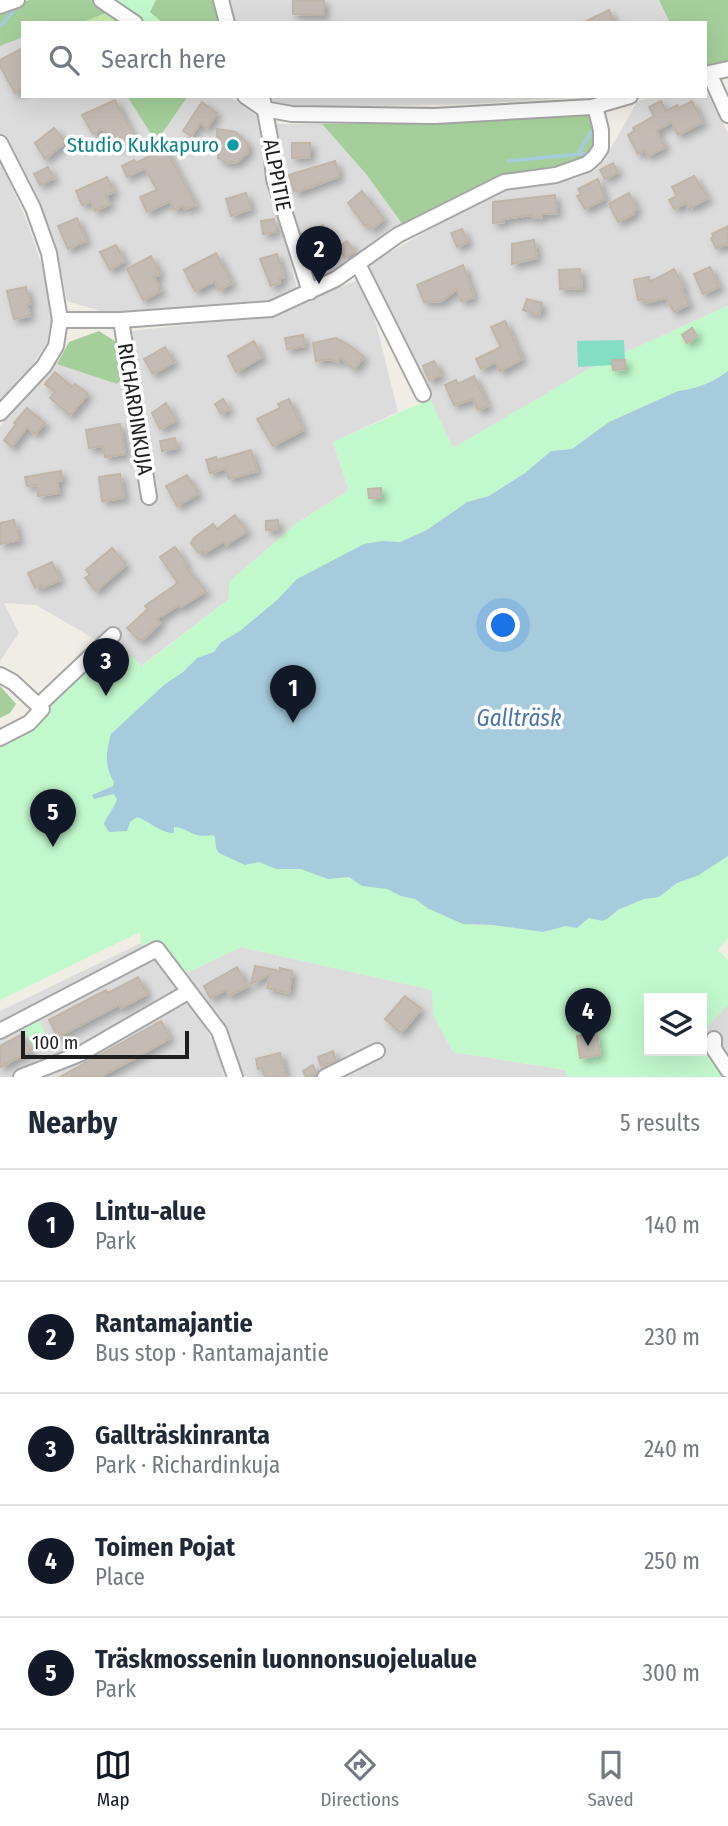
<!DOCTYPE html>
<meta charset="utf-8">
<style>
body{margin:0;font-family:"Fira Sans Condensed",sans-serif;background:#f2f2f3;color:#1f2937}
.controls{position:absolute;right:21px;bottom:21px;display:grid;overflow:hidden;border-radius:0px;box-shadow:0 7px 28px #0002}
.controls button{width:63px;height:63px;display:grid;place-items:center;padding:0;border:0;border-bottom:2px solid #e0e1e3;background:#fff;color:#1f2937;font:35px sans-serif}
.scale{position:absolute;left:21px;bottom:18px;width:168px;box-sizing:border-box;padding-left:7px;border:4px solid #1f1f1f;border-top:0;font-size:19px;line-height:24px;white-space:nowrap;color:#1f1f1f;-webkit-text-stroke:5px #fff;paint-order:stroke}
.you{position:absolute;left:504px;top:626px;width:24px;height:24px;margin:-18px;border:5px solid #fff;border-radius:50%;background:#1a73e8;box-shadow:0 0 0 10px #1a73e833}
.badge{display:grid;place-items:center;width:46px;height:46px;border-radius:50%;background:#111827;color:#fff;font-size:23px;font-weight:700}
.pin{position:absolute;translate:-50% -58px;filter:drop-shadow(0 2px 4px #0008)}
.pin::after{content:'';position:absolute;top:37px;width:24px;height:21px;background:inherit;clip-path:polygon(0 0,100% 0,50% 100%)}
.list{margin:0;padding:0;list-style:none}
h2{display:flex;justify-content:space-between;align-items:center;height:91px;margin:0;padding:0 28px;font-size:30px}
h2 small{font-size:23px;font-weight:400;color:#747a83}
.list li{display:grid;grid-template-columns:46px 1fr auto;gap:21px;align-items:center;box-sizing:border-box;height:112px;padding:0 28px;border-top:2px solid #e0e1e3}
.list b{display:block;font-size:26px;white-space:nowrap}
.list p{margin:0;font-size:23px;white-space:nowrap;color:#747a83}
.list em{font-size:23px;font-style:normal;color:#747a83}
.icon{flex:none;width:38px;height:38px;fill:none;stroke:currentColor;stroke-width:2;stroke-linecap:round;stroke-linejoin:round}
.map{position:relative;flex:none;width:728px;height:1077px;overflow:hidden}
.search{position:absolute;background:#fff;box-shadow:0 7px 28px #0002;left:21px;right:21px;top:21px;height:77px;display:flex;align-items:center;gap:18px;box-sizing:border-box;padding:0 24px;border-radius:0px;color:#747a83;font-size:26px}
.sheet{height:651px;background:#fff}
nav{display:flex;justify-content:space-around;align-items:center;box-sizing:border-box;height:98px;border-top:2px solid #e0e1e3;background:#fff;font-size:19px;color:#747a83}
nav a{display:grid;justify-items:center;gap:4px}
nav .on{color:#111827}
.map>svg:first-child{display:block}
.residential{fill:#dddcdc}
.grass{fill:#c4eaab}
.forest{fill:#a4cf9a}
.park{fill:#c2f9cc;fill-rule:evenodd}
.pitch{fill:#83dec4}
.water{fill:#a6cbdd}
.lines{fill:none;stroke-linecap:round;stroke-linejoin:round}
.stream{stroke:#a6cbdd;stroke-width:3.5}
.building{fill:#c4bcb4;stroke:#c1b5a7;stroke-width:2;filter:url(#shadow)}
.minor-casing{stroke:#a6a6a6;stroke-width:18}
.minor{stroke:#fff;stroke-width:14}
.culture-dot{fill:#0f9aa8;stroke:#fff;stroke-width:2.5}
.labels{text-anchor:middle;stroke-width:7;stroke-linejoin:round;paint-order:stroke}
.culture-label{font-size:21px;fill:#0d838f;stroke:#fff;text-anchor:end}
.street-label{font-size:21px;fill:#1f1f1f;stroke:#fff}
.water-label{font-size:23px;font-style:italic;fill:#4b73af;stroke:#fff}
</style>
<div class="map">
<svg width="728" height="1077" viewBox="0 0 728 1077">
<defs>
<filter id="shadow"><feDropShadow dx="4.5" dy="4.5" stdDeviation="3.5" flood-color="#0004"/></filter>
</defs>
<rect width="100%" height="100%" fill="#f0ede5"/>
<path class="residential" d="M216 0H659L670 23H223Z
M18 37H23V96H127L156 141 188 96H229L256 116 297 289 266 303 114 315 67 301 57 250 30 187 0 139V46Z
M705 89 728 133V306L659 337 453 448 366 266 464 210 507 189 575 179 593 171 603 162 637 102 654 96H705Z
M257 96H598L470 104 289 107Z
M276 124H322L366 174 403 225 314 283 278 175Z
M0 161 27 221 46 278 54 311 50 337 33 365 0 401Z
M358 280 370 299 398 412 333 442 349 490 297 523 230 582 229 599 141 666 36 605 4 603 19 633 0 661V426L55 363 117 384 135 366 131 331 268 316Z
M141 943 199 1018 219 1051 224 1077H0V1011Z
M241 947 433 990V1014L453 1052 566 1070 567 1077H243L224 1024 186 973Z
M728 1005V1077H725L715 1061 703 1031Z"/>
<path class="grass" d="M108 12 124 23H81Z"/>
<path class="forest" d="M29 0H91L108 12 81 23H23V37L0 46V10Z
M118 0H216L223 23H143Z
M659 0H728V63L705 66V23H670Z
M127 96H188L156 142Z
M583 110C599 127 598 133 592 154L560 170 496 177 403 225 366 174 322 124H417Z
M99 331 118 343 126 375 117 384 57 364 69 342Z
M0 686 16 704 10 713 0 718Z"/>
<path class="park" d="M118 0H156L150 12 163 23H143L116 4Z
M728 306V371C713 382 697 389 678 391L609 422 572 449 551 451 525 473 489 496 467 502 427 530 400 542 382 541 472 925H493L543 932 566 926 577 928 589 918 601 921 607 919 618 910 644 899 659 897 677 883 728 856V938L718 950 728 960V1005L703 1031 715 1061 725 1077H567L566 1070 453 1052 433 1014 432 990 241 947 186 973 162 946 149 953 141 943 140 932 0 1000V740L48 707 101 657 131 656 142 666 229 599V582L297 523 349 490 333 442 430 399 453 448 588 369ZM649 998H702V1051H649Z
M37 1018 51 1044 36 1053 22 1026Z"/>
<path class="pitch" d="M624 340 625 360H613V365L578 367 577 341Z"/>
<path class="water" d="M728 371V856L699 875 677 883 659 897 644 899 618 910 607 919 602 921 589 918 577 928 566 926 543 932 493 925 463 924 429 909 415 899 401 896 387 889 362 886 349 877 328 879 301 869H276L259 862 245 865 219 853 216 848 215 837 212 835C190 839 191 828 174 827V833C162 834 149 821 137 817L130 822 127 831 109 832 104 824C107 815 114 809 117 799L114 794 94 799 92 795 113 786 114 782C104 766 106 752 111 734L164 685 183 672 197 658 214 652 221 642 240 631 277 600 297 579 364 544 382 541 400 542 427 530 467 502 489 496 525 473 551 451 572 449 609 422 678 391C697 389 713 382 728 371Z"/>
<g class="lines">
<path class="stream" d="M0 26 13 12
M578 154 591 132
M508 161 591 153"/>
</g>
<path class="building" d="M293 0H324V15L293 14Z
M609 10 615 23H582Z
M23 48V88L15 93 0 66V60Z
M115 100 136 140 120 148 112 133 101 129 93 134 82 115Z
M661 101 666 111 677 105 679 108 692 101 703 122 678 135 672 122 656 131 665 147 648 156 645 150 638 154 628 135 634 131 633 128 654 116 649 107Z
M202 102 217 113 207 128 200 123 191 136 183 131Z
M54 128 66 142 45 159 35 143Z
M217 129 236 132 248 144V152L237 162 225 163 223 160 218 158Z
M292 143H310V157L292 158Z
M165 148 196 205 185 209 183 205 174 210 170 201 147 212 140 197 157 190 145 168 127 177 122 166 134 160 136 163Z
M335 161 339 174 338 177 297 192 296 190 294 191 289 175Z
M613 163 618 172 605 179 600 170Z
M48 167 54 178 40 185 34 174Z
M694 176 708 198 692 207 691 205 688 207 686 203 674 209 669 200 677 196 672 187Z
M107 177 114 192 106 195 110 204 95 211 91 201 82 205 76 191Z
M598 179 605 199 585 209 577 196 581 194 578 189Z
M362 191 384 219 372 229 368 224 365 226 348 203Z
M246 193 251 209 231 216 226 199Z
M629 193 637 209 633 212 634 214 618 222 609 204Z
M555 195 557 213 542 214V217L532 218V215L503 219 504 222 493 223V202Z
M77 218 86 241 68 249 58 226Z
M274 219 276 232 263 234 261 221Z
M323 225 333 248 315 255 308 248 302 234Z
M728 226V244L716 248 711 238 714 237 712 234Z
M462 229 468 242 457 247 451 233Z
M534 240 537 258 512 264V244Z
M347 241 355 251 345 258 338 248Z
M116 245 125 261 110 270 100 252Z
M216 253 232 283 219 290 215 281 195 291 184 270Z
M277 254 284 277 279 279 280 283 271 286 260 259Z
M151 256 160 274 154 277 161 291 143 300 127 269Z
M463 265 474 297 461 301 457 289 442 301 424 302 417 285Z
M710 267 719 287 703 294 694 274Z
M580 269 582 288 560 289 559 270Z
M674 269 684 287 681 289 689 304 674 312 666 298 644 303 643 299 638 300 634 280 649 277 650 282Z
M26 287 30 303 27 304 30 316 14 319 7 291Z
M527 299 542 303 539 315 523 310Z
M505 321 522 359 500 371 496 362 481 369 476 359 501 347 491 327Z
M692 328 697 336 687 343 682 335Z
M303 335 305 346 287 349 285 338Z
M336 338 349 345 364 357 354 369 340 357 338 362 330 359 316 361 313 343Z
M254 341 262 357 236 372 228 356Z
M165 347 174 362 153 374 144 359Z
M612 360H625V369L613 370Z
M434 361 441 375 429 380 423 366Z
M55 372 72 387 75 384 88 394 70 415 50 398 55 392 45 384Z
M474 376 488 406 478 410 473 399 454 405 445 385 456 380 458 384Z
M223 399 229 409 221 414 215 404Z
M289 399 303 430 273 446 257 419 280 408 278 404Z
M166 403 176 421 160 429 152 413Z
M27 408 45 423 35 434 27 427 12 447 4 440 16 424 14 423Z
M120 424 125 454 105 457 103 446 89 448 86 430Z
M175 438 177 448 162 451 160 441Z
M251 450 257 471 229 479 226 468 210 473 206 460 216 457 217 460Z
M61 471 62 480 57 481 59 493 38 496 37 485 27 486 25 477Z
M120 474 124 498 102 501 99 477Z
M187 475 198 494 177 506 166 486Z
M381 488V498H369L368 489Z
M235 515 247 531 226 545 224 541 205 553 203 550 199 553 191 543 194 538 213 524 217 529Z
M14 520 19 540 0 544V523Z
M278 520V530H266V521Z
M175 547 186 563 184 565 206 591 181 607 179 605 157 619 160 623 145 638 139 640 127 628 148 609 145 606 178 583 160 557Z
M112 548 126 565 96 591 85 578 90 575 86 570Z
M52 562 60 580 42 588 41 585 35 588 28 573Z
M255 966 280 971V968L292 971 289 993 267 988 270 974 251 984Z
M237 967 248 986 229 996 226 990 210 998 204 986Z
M138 977 147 994 121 1008 120 1004 58 1037 49 1020 106 990 108 993Z
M405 996 421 1009 401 1033 385 1019Z
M161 1021 170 1038 141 1055 100 1077H60Z
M597 1033 600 1055 580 1058 577 1036Z
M22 1034 31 1051 0 1067V1046Z
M333 1051 336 1061 321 1066 318 1057Z
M280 1053 286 1077H265L262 1068 258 1069 256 1059Z
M313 1065 316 1073 306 1077 303 1071Z"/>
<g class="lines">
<g class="minor-casing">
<path id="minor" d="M101 0 135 23
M221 0 227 23
M0 6 17 0
M709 73 728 115
M705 74 728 69
M245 96 264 109 292 114 435 116 592 107 630 96
M263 101 270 138 274 179 310 292
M0 143 33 208 49 253 60 320 56 346 44 366 0 413
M358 264 423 394
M60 320H121L271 309 336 279 398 235 504 182 556 175 587 164 595 157 601 148V130L595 106
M121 320 149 497
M0 675 13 682 42 709 29 723 0 738
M39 705 113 635
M0 1031 157 949 219 1031 235 1077
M714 1039V1049L728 1070
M21 1077 82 1053 188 992
M325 1077 377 1051"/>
</g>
<use href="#minor" class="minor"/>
</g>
<circle class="culture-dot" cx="233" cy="145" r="7"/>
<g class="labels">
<g class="culture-label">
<text x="219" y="152">Studio Kukkapuro</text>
</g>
<g class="street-label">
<text transform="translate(277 175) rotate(79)" y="7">ALPPITIE</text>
<text transform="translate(135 409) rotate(81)" y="7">RICHARDINKUJA</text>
</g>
<g class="water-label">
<text x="519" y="726">Gallträsk</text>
</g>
</g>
</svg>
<div class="controls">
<button><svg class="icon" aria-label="layers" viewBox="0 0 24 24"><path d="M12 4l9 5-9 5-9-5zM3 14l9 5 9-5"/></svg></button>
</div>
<div class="scale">100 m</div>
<div class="you"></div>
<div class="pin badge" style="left:293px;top:723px">1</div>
<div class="pin badge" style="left:319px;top:284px">2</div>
<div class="pin badge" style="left:106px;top:696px">3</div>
<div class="pin badge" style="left:588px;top:1046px">4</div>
<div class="pin badge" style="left:53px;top:847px">5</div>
<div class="search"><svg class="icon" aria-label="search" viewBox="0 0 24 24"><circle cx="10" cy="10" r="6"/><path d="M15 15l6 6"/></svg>Search here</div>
</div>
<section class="sheet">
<h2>Nearby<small>5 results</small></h2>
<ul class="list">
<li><span class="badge">1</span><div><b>Lintu-alue</b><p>Park</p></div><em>140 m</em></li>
<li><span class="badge">2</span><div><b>Rantamajantie</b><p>Bus stop · Rantamajantie</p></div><em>230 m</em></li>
<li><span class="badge">3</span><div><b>Gallträskinranta</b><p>Park · Richardinkuja</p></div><em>240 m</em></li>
<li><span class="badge">4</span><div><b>Toimen Pojat</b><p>Place</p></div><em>250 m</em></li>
<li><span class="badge">5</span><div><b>Träskmossenin luonnonsuojelualue</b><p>Park</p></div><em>300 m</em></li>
</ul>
</section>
<nav>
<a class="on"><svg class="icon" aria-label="map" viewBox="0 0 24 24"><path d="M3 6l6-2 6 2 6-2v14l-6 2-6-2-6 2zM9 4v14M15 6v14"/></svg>Map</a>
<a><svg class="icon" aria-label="directions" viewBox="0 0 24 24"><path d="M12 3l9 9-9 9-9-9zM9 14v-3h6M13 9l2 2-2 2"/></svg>Directions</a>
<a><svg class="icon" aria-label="saved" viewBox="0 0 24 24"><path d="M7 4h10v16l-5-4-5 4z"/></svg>Saved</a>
</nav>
